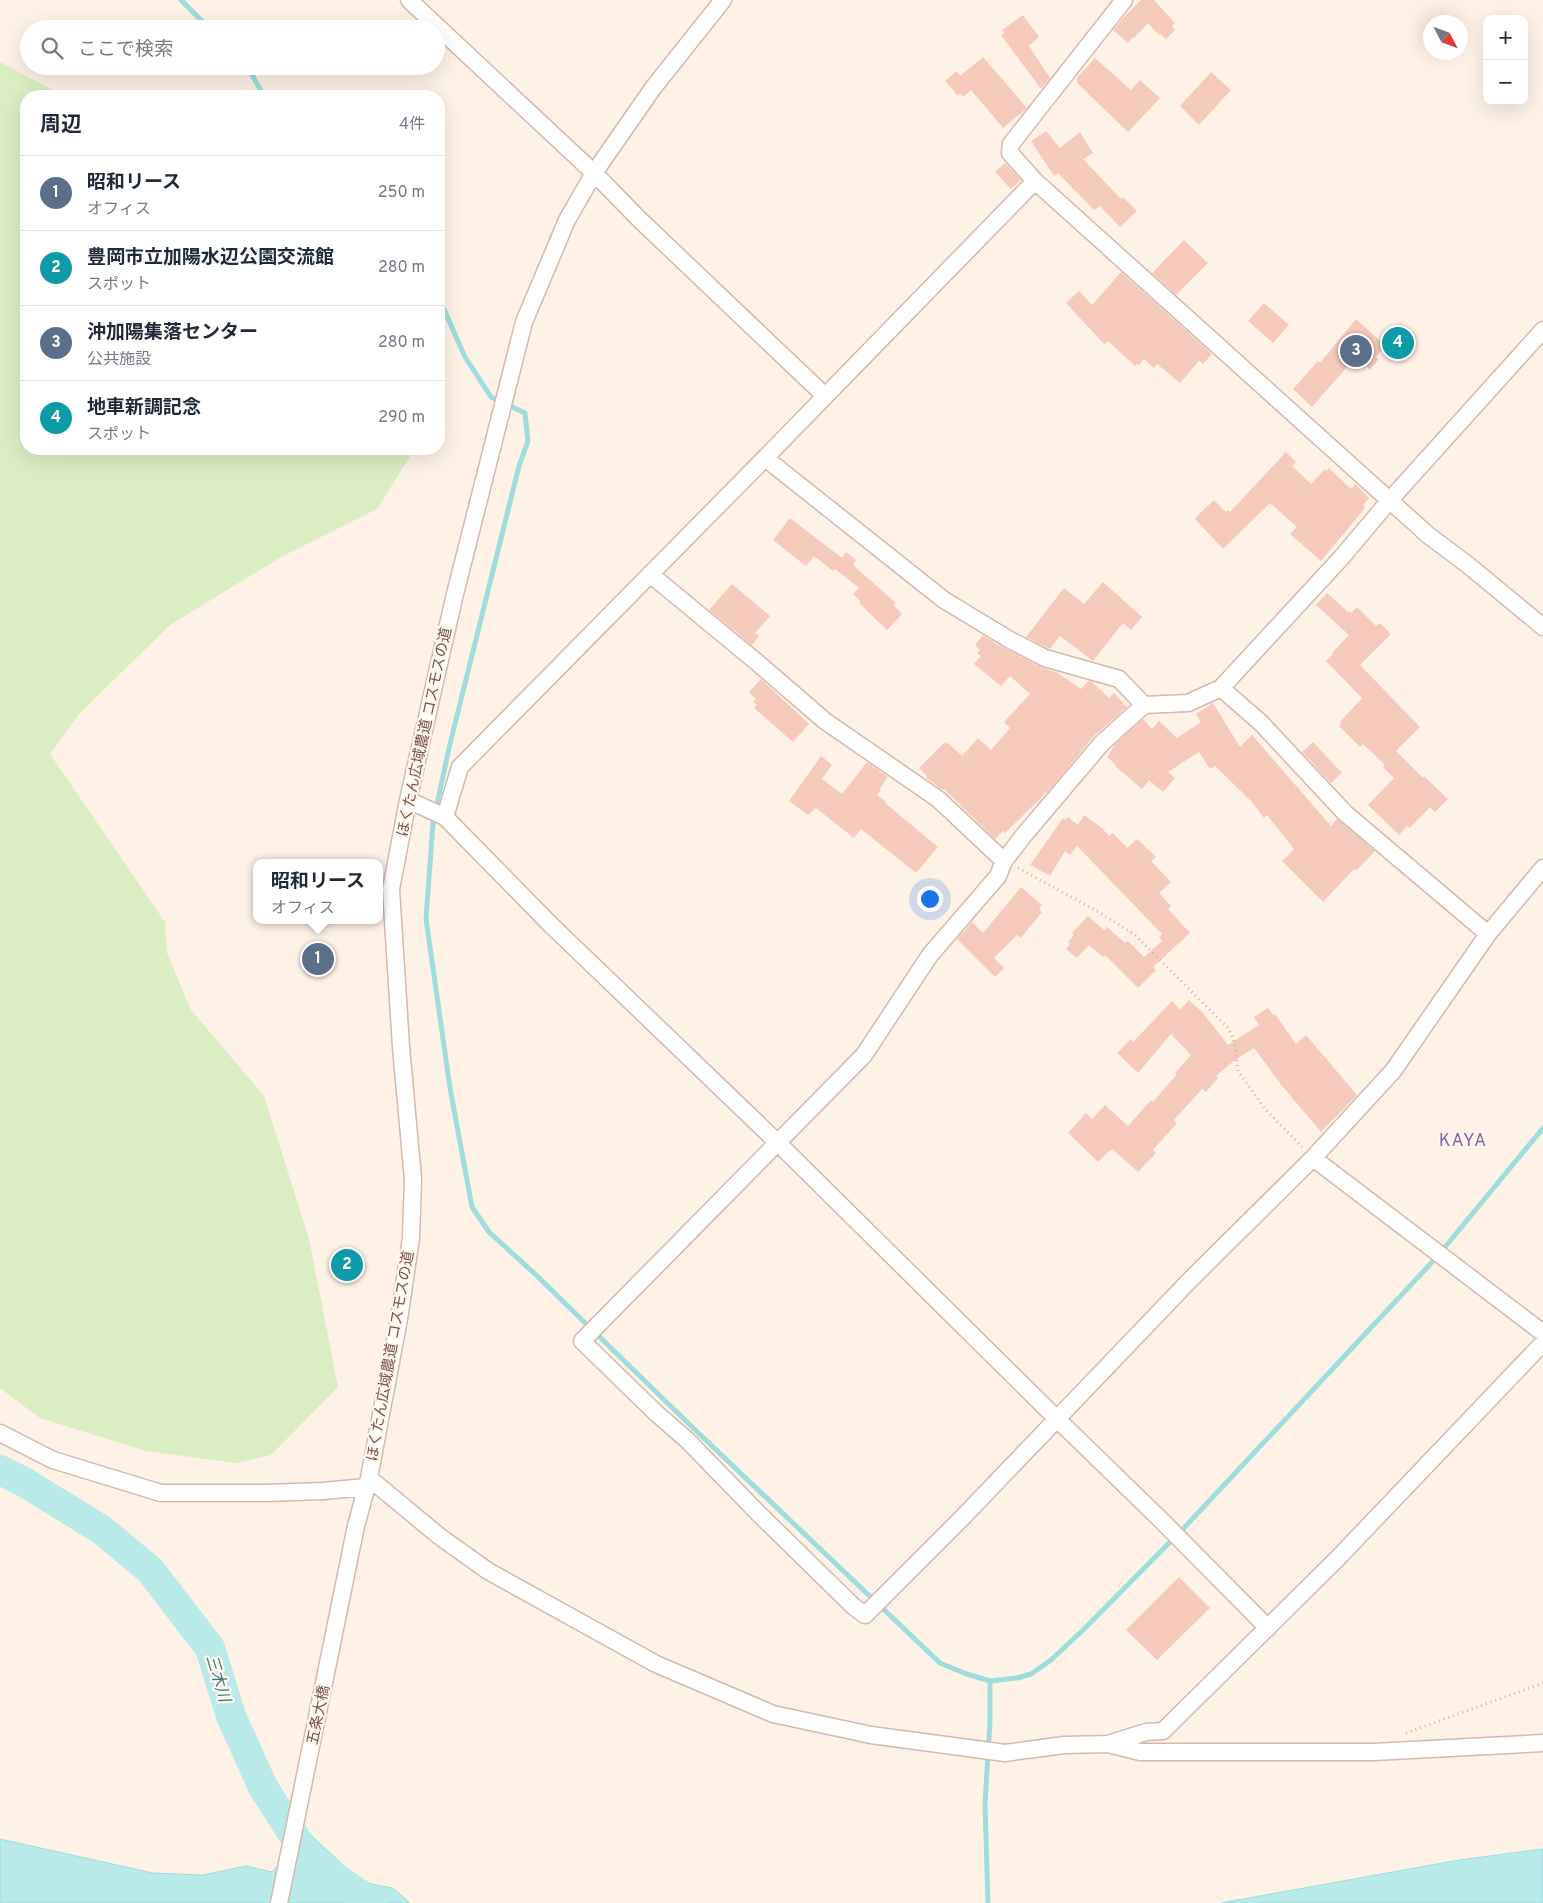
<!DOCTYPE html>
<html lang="ja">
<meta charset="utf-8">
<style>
body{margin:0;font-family:Overpass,"Noto Sans JP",sans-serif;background:#f2f2f3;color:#1f2937}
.controls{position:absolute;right:15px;top:15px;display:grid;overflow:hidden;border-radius:10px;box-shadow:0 5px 20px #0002}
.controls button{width:45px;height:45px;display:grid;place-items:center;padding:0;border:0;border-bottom:1px solid #e0e1e3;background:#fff;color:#1f2937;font:25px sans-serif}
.compass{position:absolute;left:1423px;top:15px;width:45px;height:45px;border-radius:50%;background:#fff;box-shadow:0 5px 20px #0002;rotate:131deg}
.you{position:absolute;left:929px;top:898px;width:18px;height:18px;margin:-12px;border:4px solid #fff;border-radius:50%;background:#1a73e8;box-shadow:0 0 0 8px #1a73e833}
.badge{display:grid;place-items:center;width:32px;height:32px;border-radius:50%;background:#d93025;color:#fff;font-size:16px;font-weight:700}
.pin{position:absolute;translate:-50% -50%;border:2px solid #fff;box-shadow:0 1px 5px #0006}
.popup{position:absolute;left:253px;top:859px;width:130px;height:65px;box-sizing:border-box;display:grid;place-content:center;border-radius:10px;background:#fff;filter:drop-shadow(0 1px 4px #0005);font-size:16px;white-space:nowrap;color:#747a83}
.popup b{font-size:19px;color:#1f2937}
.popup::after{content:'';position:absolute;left:50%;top:100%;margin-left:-10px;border:10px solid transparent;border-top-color:#fff}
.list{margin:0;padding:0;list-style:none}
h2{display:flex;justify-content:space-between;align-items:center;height:65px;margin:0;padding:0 20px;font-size:21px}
h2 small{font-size:16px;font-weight:400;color:#747a83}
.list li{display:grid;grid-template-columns:32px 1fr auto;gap:15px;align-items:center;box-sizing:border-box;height:75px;padding:0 20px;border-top:1px solid #e0e1e3}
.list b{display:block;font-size:19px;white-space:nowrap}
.list p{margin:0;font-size:16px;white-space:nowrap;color:#747a83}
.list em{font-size:16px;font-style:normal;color:#747a83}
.icon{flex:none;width:28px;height:28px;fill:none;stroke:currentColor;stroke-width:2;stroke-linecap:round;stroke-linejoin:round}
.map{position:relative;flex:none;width:1543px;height:1903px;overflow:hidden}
.search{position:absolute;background:#fff;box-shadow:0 5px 20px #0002;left:20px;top:20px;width:425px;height:55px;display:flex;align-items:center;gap:12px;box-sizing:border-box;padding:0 18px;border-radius:28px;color:#747a83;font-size:19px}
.panel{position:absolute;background:#fff;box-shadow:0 5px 20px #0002;left:20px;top:90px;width:425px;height:365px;border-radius:20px}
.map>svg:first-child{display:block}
.green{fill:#daeec2}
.water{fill:#b8eaea;stroke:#9ddddd}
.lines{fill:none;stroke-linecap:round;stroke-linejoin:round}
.stream{stroke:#9ddddd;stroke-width:5}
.river{stroke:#b8eaea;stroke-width:30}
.building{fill:#f6cabb}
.minor-casing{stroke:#d4b9ad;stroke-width:19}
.path{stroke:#dcac9d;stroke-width:3;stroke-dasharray:1 4;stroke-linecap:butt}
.minor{stroke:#fff;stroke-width:16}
.labels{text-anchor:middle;stroke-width:4.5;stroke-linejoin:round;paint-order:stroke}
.street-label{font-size:15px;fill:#7b5247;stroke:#fff6ee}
.water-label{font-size:16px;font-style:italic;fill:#37797a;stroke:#fff6ee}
.quarter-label{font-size:18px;letter-spacing:1px;fill:#82639e;stroke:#fff6ee}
</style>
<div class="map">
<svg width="1543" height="1903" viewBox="0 0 1543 1903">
<rect width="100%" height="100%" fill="#fef1e6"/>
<path class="green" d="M0 62 64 96H26V449H410L412 453 377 509 281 557 170 625 79 714 50 754 165 922 167 953 191 1010 264 1096 309 1239 338 1387 271 1455 236 1463 146 1451 40 1418 0 1388Z"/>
<path class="water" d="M309 1833 350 1872 371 1884 393 1888 410 1903H0V1839L153 1873 203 1875 246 1866 272 1872Z
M1543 1849V1903H1221L1459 1860Z"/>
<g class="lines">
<path class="stream" d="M181 0 210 29
M247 66 264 96
M439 298 465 357 491 397 525 413 528 441 519 466 449 748 433 823 426 919 450 1088 472 1207 489 1232 535 1274 690 1425 940 1663 964 1673 990 1681V1721L985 1804 988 1903
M990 1681 1017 1678 1031 1674 1051 1660 1083 1630 1183 1529 1436 1258 1543 1128"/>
<path class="river" d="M0 1470 24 1482 102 1530 150 1570 210 1648 231 1716 263 1787 309 1859 372 1903"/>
</g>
<path class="building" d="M1141 0H1154L1175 23 1172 26 1175 30 1166 39 1161 34 1159 35 1148 23 1134 38 1133 37 1128 43 1113 30 1123 18Z
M1023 15 1039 37 1029 46 1050 78 1041 89 1001 35 1004 33 1002 30Z
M983 57 1027 108 1003 128 971 90 963 97 960 94 958 96 945 81 957 71 960 76Z
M1095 58 1131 90 1140 80 1160 98 1128 132 1077 83V78Z
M1211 72 1231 90 1199 125 1180 106Z
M1046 131 1060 148 1080 132 1093 153 1083 159 1121 199 1123 197 1137 211 1120 227 1100 206 1094 210 1058 173 1054 176 1031 141Z
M1005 163 1021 180 1011 189 995 172Z
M1184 240 1208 263 1176 295 1152 273Z
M1121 272 1212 354 1203 364 1199 361 1180 383 1157 364 1154 368 1144 359 1139 365 1137 364 1135 366 1108 341 1104 344 1066 303 1079 291 1092 305Z
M1264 303 1289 325 1273 343 1248 321Z
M1356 319 1386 346 1376 357 1379 359 1370 370 1356 357 1312 407 1293 389 1318 361 1320 363Z
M1286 452 1296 462 1292 466 1311 484 1325 469 1326 471 1329 468 1351 489 1355 484 1369 498 1363 505 1365 508 1321 561 1290 534 1297 527 1270 503 1223 549 1195 519 1196 517 1214 500 1226 512 1228 510 1230 512Z
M790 518 842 558 846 552 856 560 853 565 896 603 894 605 902 614 887 630 859 603 861 602 853 594 859 588 835 569 833 571 814 556 806 566 773 540Z
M1103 582 1142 617 1131 630 1123 623 1093 661 1060 636 1050 649 1026 637 1064 588 1084 604Z
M732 584 770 616 755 633 759 636 752 645 709 610Z
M1327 593 1348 612 1349 611 1351 613 1357 607 1376 626 1380 623 1391 634 1360 665 1420 727 1396 751 1423 778 1424 776 1448 799 1435 812 1430 807 1410 828 1407 826 1399 835 1368 805 1394 778 1383 767 1385 765 1363 744 1360 747 1339 726 1341 723 1340 722 1362 698 1326 661 1333 654 1332 653 1349 635 1316 605Z
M983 635 998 645 1041 667 1056 672 1081 689 1088 681 1092 682 1109 698 1114 693 1127 707 1094 736 1054 785 1005 833 1003 831 995 839 944 789 943 790 926 778 927 776 919 768 945 742 947 744 948 743 962 756 978 738 991 750 1010 728 1004 722 1030 694 1010 676 1001 686 974 664 981 656 977 653 980 650 975 645Z
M761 679 809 724 793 742 754 708 757 705 753 702 756 699 749 692Z
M1213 703 1240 747 1252 735 1331 826 1337 819 1375 851 1356 871 1354 869 1323 902 1282 861 1294 849 1267 815 1264 818 1252 802 1215 766 1210 769 1199 752 1168 772 1175 778 1163 792 1149 780 1142 789 1115 766 1116 765 1107 757 1116 743 1143 719 1152 729 1159 721 1177 738 1201 722 1196 714Z
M1313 742 1342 773 1331 783 1302 752Z
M821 756 832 765 822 779 842 794 867 762 888 777 880 788 881 789 877 795 886 802 885 803 938 847 916 873 861 829 854 838 816 808 808 815 789 801Z
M1084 815 1102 828 1109 836 1113 833 1127 848 1137 839 1156 857 1151 861 1171 882 1159 893 1171 906 1168 909 1190 933 1153 967 1156 970 1138 988 1105 955 1103 957 1089 945 1077 958 1066 949 1070 944 1068 942 1074 935 1072 933 1088 916 1104 930 1107 927 1125 943 1128 941 1144 957 1162 941 1159 937 1162 934 1077 846 1070 855 1065 851 1050 876 1030 865 1063 818 1066 820 1068 817 1078 825Z
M1021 887 1042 905 1039 909 1042 912 1021 938 1017 935 994 958 1004 968 995 977 957 939 972 922 983 933Z
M1189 1000 1203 1013 1228 1045 1259 1025 1254 1017 1268 1008 1273 1015 1275 1014 1296 1044 1306 1035 1357 1095 1321 1132 1283 1087 1254 1048 1235 1060 1216 1076 1218 1078 1206 1092 1202 1089 1174 1120 1177 1123 1153 1150 1156 1153 1138 1172 1112 1149 1111 1151 1110 1150 1098 1162 1068 1133 1086 1113 1092 1119 1105 1105 1128 1126 1151 1100 1153 1102 1177 1074 1175 1073 1191 1055 1171 1034 1138 1073 1117 1053 1131 1039 1133 1042 1172 1001 1180 1010Z
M341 1251 355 1253 353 1278 338 1277Z
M1179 1577 1210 1608 1157 1660 1126 1630Z"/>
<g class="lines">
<g class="minor-casing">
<path id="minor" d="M409 0 594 173 640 220 824 395
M1124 0 1011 144 1010 153 1035 181 1428 535 1468 565 1543 627
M1543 330 1389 501 1342 557 1221 688 1188 703 1144 705 1102 743 1024 835 1004 861 998 876 930 955 864 1055 582 1341 656 1413 687 1440 758 1513 853 1606 865 1615 963 1517 1190 1280 1313 1158 1393 1071 1488 934 1543 868
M765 458 944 600 1010 640 1045 658 1119 679 1144 705
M650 574 759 664 825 721 938 799 1004 861
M1221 688 1261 723 1345 813 1488 934
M408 800 445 817 551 925 777 1142 1057 1419 1161 1520 1268 1628
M445 817 460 767 765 458 1035 181
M1313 1158 1543 1333
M0 1433 53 1460 161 1493H266L323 1491 366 1487
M369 1478 439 1536 488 1571 656 1664 773 1714 871 1735 1005 1753 1064 1745 1108 1744 1140 1752H1374L1543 1743
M1108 1744 1146 1732 1163 1731 1337 1559 1543 1343
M279 1903 356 1526 369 1478 399 1319 411 1238 413 1179 401 1047 391 889 408 800 455 594 524 322 567 220 594 173 653 88 723 0"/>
</g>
<path class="path" d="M1018 868 1097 911 1135 935 1228 1028 1234 1040 1238 1071 1265 1109 1302 1147
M1406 1733 1543 1683"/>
<use href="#minor" class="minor"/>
</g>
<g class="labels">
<g class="street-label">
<text transform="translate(424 732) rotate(-78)" y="5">ほくたん広域農道 コスモスの道</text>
<text transform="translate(390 1356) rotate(-80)" y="5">ほくたん広域農道 コスモスの道</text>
<text transform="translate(318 1715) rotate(-78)" y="5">五条大橋</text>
</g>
<g class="water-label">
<text transform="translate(219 1678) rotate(73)" y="6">三木川</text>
</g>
<g class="quarter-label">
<text x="1463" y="1146">KAYA</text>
</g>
</g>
</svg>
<div class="controls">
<button>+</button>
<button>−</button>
</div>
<svg class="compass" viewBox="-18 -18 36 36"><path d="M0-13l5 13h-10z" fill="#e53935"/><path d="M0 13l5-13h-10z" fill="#747a83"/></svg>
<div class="you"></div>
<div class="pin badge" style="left:318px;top:959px;background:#5c6f8a">1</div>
<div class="popup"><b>昭和リース</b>オフィス</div>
<div class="pin badge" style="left:347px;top:1265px;background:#0f9aa8">2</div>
<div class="pin badge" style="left:1356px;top:351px;background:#5c6f8a">3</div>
<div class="pin badge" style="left:1398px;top:343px;background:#0f9aa8">4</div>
<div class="search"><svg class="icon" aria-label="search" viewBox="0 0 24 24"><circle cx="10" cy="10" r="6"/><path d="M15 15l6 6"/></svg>ここで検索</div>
<section class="panel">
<h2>周辺<small>4件</small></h2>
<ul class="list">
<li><span class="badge" style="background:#5c6f8a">1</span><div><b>昭和リース</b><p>オフィス</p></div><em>250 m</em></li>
<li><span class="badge" style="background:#0f9aa8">2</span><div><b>豊岡市立加陽水辺公園交流館</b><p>スポット</p></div><em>280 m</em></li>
<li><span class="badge" style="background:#5c6f8a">3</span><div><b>沖加陽集落センター</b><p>公共施設</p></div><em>280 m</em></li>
<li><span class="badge" style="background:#0f9aa8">4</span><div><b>地車新調記念</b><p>スポット</p></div><em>290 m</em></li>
</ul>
</section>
</div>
